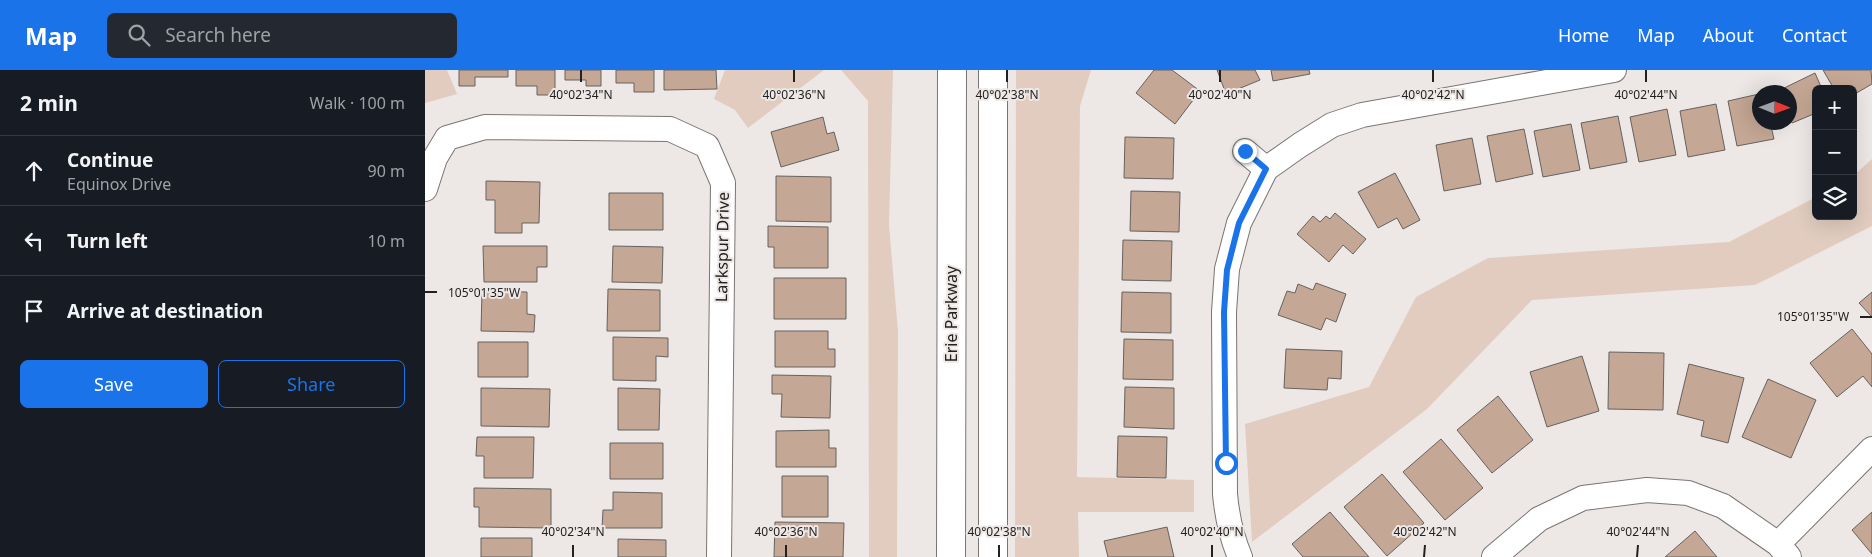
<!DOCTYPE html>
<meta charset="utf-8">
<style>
body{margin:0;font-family:"Noto Sans",sans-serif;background:#242831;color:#f1f3f6}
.controls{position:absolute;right:15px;top:15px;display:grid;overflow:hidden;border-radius:8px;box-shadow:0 5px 20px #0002}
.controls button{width:45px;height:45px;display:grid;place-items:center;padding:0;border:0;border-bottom:1px solid #363941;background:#171b24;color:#f1f3f6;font:25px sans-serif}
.compass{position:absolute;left:1327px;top:15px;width:45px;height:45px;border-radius:50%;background:#171b24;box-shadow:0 5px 20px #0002;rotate:91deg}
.stop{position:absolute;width:15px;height:15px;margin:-11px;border:4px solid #1a73e8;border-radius:50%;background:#fff}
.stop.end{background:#1a73e8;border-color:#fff;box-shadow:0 1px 5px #0008}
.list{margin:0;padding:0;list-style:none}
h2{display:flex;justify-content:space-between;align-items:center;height:65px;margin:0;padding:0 20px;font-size:21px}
h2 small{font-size:16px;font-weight:400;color:#9ea1a6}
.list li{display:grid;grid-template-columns:32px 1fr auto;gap:15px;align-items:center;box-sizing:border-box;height:70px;padding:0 20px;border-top:1px solid #363941}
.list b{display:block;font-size:19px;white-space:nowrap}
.list p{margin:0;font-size:16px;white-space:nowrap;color:#9ea1a6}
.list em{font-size:16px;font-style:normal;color:#9ea1a6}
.actions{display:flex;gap:10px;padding:15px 20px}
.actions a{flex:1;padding:11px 0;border:1px solid #1a73e8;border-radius:8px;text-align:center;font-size:18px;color:#1a73e8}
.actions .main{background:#1a73e8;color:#fff}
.icon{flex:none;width:28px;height:28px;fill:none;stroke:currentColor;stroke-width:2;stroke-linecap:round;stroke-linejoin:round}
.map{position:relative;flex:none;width:1447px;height:487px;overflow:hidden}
header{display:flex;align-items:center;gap:30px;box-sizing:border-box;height:70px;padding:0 25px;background:#1a73e8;color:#fff}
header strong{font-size:24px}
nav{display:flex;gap:28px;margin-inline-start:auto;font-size:18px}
.search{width:350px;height:45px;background:#242831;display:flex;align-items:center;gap:12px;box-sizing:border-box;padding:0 18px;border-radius:8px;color:#9ea1a6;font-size:19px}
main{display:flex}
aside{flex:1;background:#171b24}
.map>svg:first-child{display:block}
.green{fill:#e1ccbf}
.building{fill:#c4a794;stroke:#66625f}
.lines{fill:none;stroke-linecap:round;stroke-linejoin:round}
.street-casing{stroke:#7a7573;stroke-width:26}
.secondary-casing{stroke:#7a7573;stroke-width:30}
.street{stroke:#fff;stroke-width:24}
.secondary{stroke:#fff;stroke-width:28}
.route{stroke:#1a73e8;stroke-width:6}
.ticks{fill:none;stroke:#232120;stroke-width:2}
.labels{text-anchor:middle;stroke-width:4;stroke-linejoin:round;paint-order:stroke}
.street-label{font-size:16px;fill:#232120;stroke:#ede8e5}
.ticks-label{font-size:12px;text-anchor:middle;fill:#232120;stroke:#ede8e5;stroke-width:4;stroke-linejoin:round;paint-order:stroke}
</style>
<header>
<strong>Map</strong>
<div class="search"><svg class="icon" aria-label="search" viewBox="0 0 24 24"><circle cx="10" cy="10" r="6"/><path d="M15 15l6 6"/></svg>Search here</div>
<nav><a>Home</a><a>Map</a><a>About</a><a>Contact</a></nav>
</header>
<main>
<aside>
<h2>2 min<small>Walk · 100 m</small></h2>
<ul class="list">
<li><svg class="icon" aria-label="ahead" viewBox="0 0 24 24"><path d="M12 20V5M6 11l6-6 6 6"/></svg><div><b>Continue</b><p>Equinox Drive</p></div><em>90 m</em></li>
<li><svg class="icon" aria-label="left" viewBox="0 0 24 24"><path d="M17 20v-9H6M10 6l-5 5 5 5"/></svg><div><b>Turn left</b></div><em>10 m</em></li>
<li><svg class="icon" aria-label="arrive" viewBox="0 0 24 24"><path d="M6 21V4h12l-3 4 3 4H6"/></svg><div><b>Arrive at destination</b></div></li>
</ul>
<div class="actions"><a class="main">Save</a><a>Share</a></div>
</aside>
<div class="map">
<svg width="1447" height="487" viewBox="0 0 1447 487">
<rect width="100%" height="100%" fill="#ede8e5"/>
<path class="green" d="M0 0H22L32 24 0 33Z
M300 0H399L323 58 310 40 289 29Z
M416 0H468L464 155 473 262 472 487H444L443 31Z
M591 0H666L655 36 652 407 769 410V442H653L654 487H590Z
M1447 89V156L1330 215 1107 230 1002 339 827 472 820 354 944 317 991 227 1063 188 1304 172 1391 127V146H1428V106Z"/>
<path class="building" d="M34 0H83V7H50V16H34Z
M91 0H130V25H112V16H91Z
M140 0H176V16H161V10H140Z
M191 0H229V22H209V13H191Z
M239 0H291L292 19 239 20Z
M729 0H747L775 21 750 54 711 23Z
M792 0H830L835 10 801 24Z
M846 0H884L885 4 848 11Z
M1398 0H1446L1447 14 1428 25V19H1409Z
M1390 3 1397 19H1391V43L1367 53 1364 47V22H1354L1353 21Z
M1334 24V52H1345L1349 69 1312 76 1303 31Z
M1291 34 1300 80 1263 87 1255 41Z
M1242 39 1251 85 1214 92 1205 47Z
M1193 46 1202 92 1165 99 1156 53Z
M398 47 402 64 409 62 414 80 356 97 346 62Z
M1146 54 1155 100 1118 107 1109 61Z
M1099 59 1108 104 1071 112 1062 66Z
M700 67 749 68 748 109 699 108Z
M1047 68 1056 114 1019 121 1011 75Z
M970 103 995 150 978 159 972 148 953 158 933 122Z
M351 106 406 107V152L351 151Z
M61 111 115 112 114 153H97V163H70V130H61Z
M706 121 755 122 754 162 705 161Z
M184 123H238V160H184Z
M910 143 941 169 928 184 918 175 904 192 872 164 888 146 895 152 901 146 905 149Z
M343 156 403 157V198H349V177H343Z
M698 170 747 171 746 211 697 210Z
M58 176H122V197H112V212H59Z
M188 176 238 177 237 213 187 212Z
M349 208H421V249H349Z
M891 213 921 224 911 252 901 248 896 260 853 245 862 221 870 223 873 214 888 220Z
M183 219 235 220V261H182Z
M57 221 102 222V244L110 245 109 262 56 261Z
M697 222 746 223V263L696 262Z
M1447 222V247L1434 233Z
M1427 259 1447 284V317L1438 306 1412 327 1385 293Z
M350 261H403V279H410V297H350Z
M188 267 243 268V287L231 286V311L188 310Z
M699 269 748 270V310L698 309Z
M53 272H103V307H53Z
M861 279 917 281 916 309 903 308 902 320 859 318Z
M1184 282 1239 283 1238 340 1183 339Z
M1157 286 1174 341 1122 357 1105 302Z
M1264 294 1319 308 1303 373 1276 366 1279 351 1252 344Z
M347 305 406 306 405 348 356 347 357 324H347Z
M1343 309 1391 330 1366 388 1317 367Z
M700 317 749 318V359L699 357Z
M56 318 125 319 124 357 56 356Z
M193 318 235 319 234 360H193Z
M1073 326 1108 370 1067 403 1032 360Z
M404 360V378H411V397H351V361Z
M693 366 742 367 741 408 692 407Z
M52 367H109L108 408H59V386H51Z
M1016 369 1058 418 1020 450 978 402Z
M185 373H238V409H185Z
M957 404 999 453 962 486 919 437Z
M357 406H403V447H357Z
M49 418 126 419V458L54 457V437H49Z
M188 422 237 423V458H177L178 440H188Z
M905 442 944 487H878L867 474Z
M1447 442V484L1427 460Z
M350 452 419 453 418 487H349Z
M742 457 749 487H683L679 471Z
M1270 461 1292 487H1240Z
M56 468H107V487H56Z
M193 469 241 470V487H193Z"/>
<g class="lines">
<g class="street-casing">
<path id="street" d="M820 81 841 99
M0 119 10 88 22 68 60 57 245 59 282 76 298 113 294 487
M1353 474 1447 379
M815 487C806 466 802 446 800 424L799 242 802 199 814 153 841 99 875 75 907 55 937 45 1189 0
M1069 487 1114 449 1158 428 1222 420 1263 423 1298 436 1353 474 1364 487"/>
</g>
<g class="secondary-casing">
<path id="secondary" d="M568 0V487
M526 487 527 0"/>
</g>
<use href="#street" class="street"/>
<use href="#secondary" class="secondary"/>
</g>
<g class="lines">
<path class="route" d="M801 393 799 242 802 200 814 153 841 99 820 81"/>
</g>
<path class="ticks" d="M156 12V0M369 12V0M582 12V0M795 12V0M1008 12V0M1221 12V0M0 222H12M1435 247H1447M148 487V475M361 487V475M574 487V475M787 487V475M999 487 1000 475M1212 487 1213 475"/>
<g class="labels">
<g class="street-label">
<text transform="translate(297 177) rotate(-89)" y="6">Larkspur Drive</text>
<text transform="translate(526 244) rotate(-90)" y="6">Erie Parkway</text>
</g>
</g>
<g class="ticks-label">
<text x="156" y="29">40°02'34"N</text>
<text x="369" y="29">40°02'36"N</text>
<text x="582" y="29">40°02'38"N</text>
<text x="795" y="29">40°02'40"N</text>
<text x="1008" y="29">40°02'42"N</text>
<text x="1221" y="29">40°02'44"N</text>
<text x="59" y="227">105°01'35"W</text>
<text x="1388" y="251">105°01'35"W</text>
<text x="148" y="466">40°02'34"N</text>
<text x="361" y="466">40°02'36"N</text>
<text x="574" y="466">40°02'38"N</text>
<text x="787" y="466">40°02'40"N</text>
<text x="1000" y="466">40°02'42"N</text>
<text x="1213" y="466">40°02'44"N</text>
</g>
</svg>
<div class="controls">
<button>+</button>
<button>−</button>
<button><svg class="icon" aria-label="layers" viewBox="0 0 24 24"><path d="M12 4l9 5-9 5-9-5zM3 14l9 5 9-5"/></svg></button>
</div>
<svg class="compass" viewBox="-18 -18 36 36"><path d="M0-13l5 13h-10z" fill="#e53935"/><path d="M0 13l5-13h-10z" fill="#9ea1a6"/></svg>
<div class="stop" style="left:801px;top:393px"></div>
<div class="stop end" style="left:820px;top:81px"></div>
</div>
</main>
